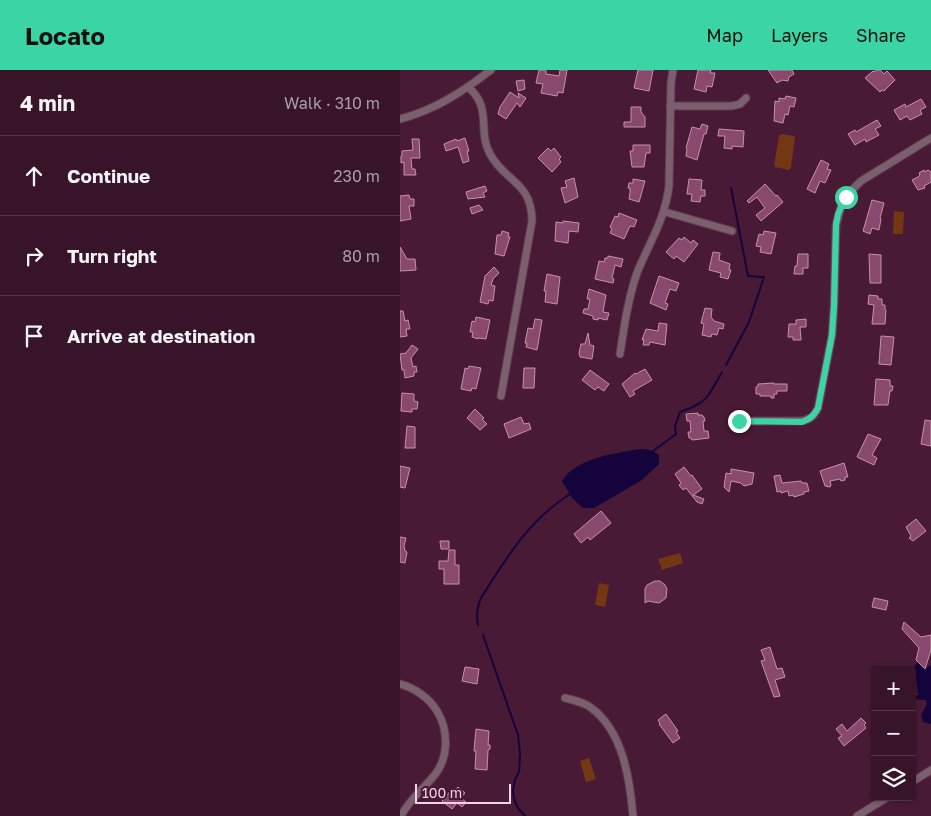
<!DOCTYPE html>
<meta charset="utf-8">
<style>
body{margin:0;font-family:"Golos Text",sans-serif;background:#422134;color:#f1f3f6}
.controls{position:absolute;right:15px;bottom:15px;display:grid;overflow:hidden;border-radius:5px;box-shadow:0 1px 4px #0004}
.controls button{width:45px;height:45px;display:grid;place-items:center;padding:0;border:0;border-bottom:1px solid #513345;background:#371428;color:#f1f3f6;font:25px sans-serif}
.scale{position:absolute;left:15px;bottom:12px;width:96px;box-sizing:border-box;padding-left:5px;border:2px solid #f3d3e3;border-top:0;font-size:14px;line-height:18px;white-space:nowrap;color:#f3d3e3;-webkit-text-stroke:4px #491a35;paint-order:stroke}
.stop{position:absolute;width:15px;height:15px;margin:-11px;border:4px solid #3bd4a4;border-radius:50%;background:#fff}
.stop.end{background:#3bd4a4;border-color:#fff;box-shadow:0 1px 5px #0008}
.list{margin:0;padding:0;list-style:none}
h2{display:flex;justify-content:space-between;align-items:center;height:65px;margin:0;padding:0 20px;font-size:21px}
h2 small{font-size:16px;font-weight:400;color:#aa9ea8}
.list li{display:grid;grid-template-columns:32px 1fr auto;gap:15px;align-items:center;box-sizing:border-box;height:80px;padding:0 20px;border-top:1px solid #513345}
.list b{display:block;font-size:19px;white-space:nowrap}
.list em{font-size:16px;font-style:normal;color:#aa9ea8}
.icon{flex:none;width:28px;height:28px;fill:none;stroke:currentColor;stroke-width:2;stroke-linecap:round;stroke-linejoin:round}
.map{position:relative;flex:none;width:531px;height:746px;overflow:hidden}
header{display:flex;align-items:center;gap:30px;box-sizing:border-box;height:70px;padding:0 25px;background:#3bd4a4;color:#111}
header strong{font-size:24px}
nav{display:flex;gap:28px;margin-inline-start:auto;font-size:18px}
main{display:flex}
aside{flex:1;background:#371428}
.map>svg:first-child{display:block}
.green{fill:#733714}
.water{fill:#15043c}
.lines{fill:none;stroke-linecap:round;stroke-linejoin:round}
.stream{stroke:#15043c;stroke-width:2}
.building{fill:#88496c;stroke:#c990ad}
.minor-casing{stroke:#643851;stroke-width:9}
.minor{stroke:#79606c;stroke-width:7}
.route{stroke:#3bd4a4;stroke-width:6}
</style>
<header>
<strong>Locato</strong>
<nav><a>Map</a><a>Layers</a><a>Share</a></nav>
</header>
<main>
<aside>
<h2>4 min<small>Walk · 310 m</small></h2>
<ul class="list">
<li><svg class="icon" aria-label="ahead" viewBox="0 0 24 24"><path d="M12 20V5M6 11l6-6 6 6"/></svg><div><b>Continue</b></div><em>230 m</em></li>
<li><svg class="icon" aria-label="right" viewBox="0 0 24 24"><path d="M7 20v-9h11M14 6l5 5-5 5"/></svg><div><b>Turn right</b></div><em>80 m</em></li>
<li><svg class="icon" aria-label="arrive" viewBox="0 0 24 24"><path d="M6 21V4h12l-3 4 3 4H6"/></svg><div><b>Arrive at destination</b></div></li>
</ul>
</aside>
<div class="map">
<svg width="531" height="746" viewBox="0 0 531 746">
<rect width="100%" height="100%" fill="#491a35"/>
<path class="green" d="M381 64 394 66 395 68 391 97 389 100 375 97 374 95 379 66Z
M494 141 504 142 503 164H493Z
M280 483 283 493 262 500 258 489Z
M199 513 209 515 205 537 195 535Z
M189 688 196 709 186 712 180 691Z"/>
<path class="water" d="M240 379C248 379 253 380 259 385V394L242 410 194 438H183L172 428 162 411C175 388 217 383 240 379Z
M518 592 525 599 531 595V654L523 652 521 645 527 634 526 630 512 629V626L519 625C516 620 518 615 516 610 514 606 512 603 511 600Z"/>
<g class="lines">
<path class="stream" d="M326 295 349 252 364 207 348 206 331 118
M253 381 276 364 275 356 280 342C308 333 308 326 322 302
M78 555C76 545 77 537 81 528 107 487 128 451 170 424
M83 565 118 665 120 684 119 702 115 710 113 720 114 729 118 738 125 746"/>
</g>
<path class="building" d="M139 0H146V4L159 6 160 0H167L163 23 158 22 157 26 141 23 143 14 136 13Z
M238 0H253L249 21 234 18Z
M298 0H311L310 3H315L312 17 307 16 306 22 294 19Z
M368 0H392L394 4 389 7 388 11 382 10 377 13Z
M476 0H480L484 4 487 1 495 10 484 21 482 20 480 22 465 8 473 1 474 2Z
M124 10 125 19 118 21 116 11Z
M110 22 119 28 118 23 126 28 120 37 117 33 106 49 98 44 100 37Z
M386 26 396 28 394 37 390 36 388 45 385 44 383 53 374 51 375 31 379 32V28L385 29Z
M521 29 526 37 520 40 522 44 510 50 507 46 500 50 494 40 505 34 506 37Z
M231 37H241V42L245 47V57H224V52H231Z
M477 50 481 56 475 59 479 65 466 72 465 69 455 75 448 64 455 60 456 62Z
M302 54 308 56 306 64H304L297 90 286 86 287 79 286 78 292 57 300 59Z
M319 59 344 61 343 77 332 76V79L324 78 325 66H318Z
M65 68 69 81H67L69 91 63 93 58 77 46 81 44 74 56 69 57 71Z
M12 69H19L20 88H11L12 99H15L16 105H4V92L1 93V86H2V81L13 80Z
M233 75H250V83H246L244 97H232L230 81H233Z
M148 78 151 81 154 78 161 87 159 89 161 92 152 102 138 88Z
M421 90 429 94 427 99 431 100 425 113 420 111 415 123 407 119Z
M524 100 525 102 528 100 531 102V112L524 116 525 118 518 120 512 110 518 107 520 105 519 103Z
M174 108 178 127 165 133 161 118 167 117 165 111Z
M233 109 245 111 239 132 229 129 230 123V118H228L229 113H233Z
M289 109 302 110 301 120H305V126H301L300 132 291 131 292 124H287Z
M365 114 376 126 377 125 383 132 361 151 356 145 365 138 357 127 349 133 347 131Z
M85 116 87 121 83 123 85 127 68 129 66 122Z
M9 125 10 129H14V136H9L11 149 0 151V126Z
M472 130 484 133 480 148 481 149 479 160 472 158 470 164 463 161Z
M79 135 83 140 72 144 70 138Z
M219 143 237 150 234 157 230 156 224 169 210 163 212 159 210 157 215 146 218 147Z
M163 151 179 153 178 162 169 161 168 173 155 171 156 152 163 153Z
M102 161 109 163 108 167H110L104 186 95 184 97 165H101Z
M364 161 376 163 371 184 360 182 361 177 356 176 359 164 363 165Z
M284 167 291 173 293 170 298 174 284 192 276 186 274 189 266 182 279 168 282 170Z
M0 177 7 189H15L16 200 0 201Z
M313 182 320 183 319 190 330 194 329 200H331L328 209 320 207 321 203 309 200Z
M398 184H408V198H403V204H394L395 196H397Z
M469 184 481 185V213H470Z
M208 186 223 189 221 197 215 195 212 208 214 209 213 213 195 209 199 191 204 192 205 188H208Z
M94 197 99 203 93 209 91 215 95 216 93 231 89 230 88 234 80 232 85 206Z
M147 204 160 207 157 234 145 232 146 221H144Z
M259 206 279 213 276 221 270 219 265 233 268 234 266 240 250 233Z
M189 219 206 225 203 242 209 243 207 250 198 248V250L193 249V246L183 243 184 239H188L190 229H187Z
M469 225 478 226V229H482V235H485V239L486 240 485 254H472L474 235 468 234Z
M305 238 312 239 311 247 314 251 324 254 323 259 319 258 317 265 312 264 311 267 302 265 304 254 301 253Z
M0 241H3L5 251 8 250 10 259H6L7 266 0 267Z
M76 247 90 250 86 269 78 268V269L72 267 73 262H70L72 251 75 252Z
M135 249 142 250 137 280 126 277 127 273H125L128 258 133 259Z
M406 249V257H400L401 270H393V267H388L389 254H396V250Z
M259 253 267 254 265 275 250 272 249 275H243L244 270H242L246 259 258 261Z
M188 263 190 275 194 276 192 289 180 287 179 283 181 274H185Z
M481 266 494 267 491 295 479 294Z
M12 275 18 279 11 288 13 297 16 296 17 302H14V306L5 308 4 300H2L0 284 6 283Z
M69 296 81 298 76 319 72 318 71 321 61 319 65 298 68 299Z
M124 298H135L134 318H123Z
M245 299 252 310 233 321 235 324 230 327 222 314 235 303 236 304Z
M190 300 209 314 204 321 198 317 195 320 182 310Z
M476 309 490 310V316H493L492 321H490L488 335H474Z
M374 313V314H387V321H377V324H374V328H371V326H360V324H356V317L358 316V314Z
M2 323 14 324V331L18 332 17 339H12V342L1 341Z
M75 339 84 348 82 349 87 354 80 360 67 348Z
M298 343V345H302L304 347 305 351H303L304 361H308L309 368 292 370 291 368H289L288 362H291L290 351H287L286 344Z
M121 347 124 354 129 353 131 359 109 368 104 354Z
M525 350 531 351V376L521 374Z
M7 356 15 357V378H5Z
M468 364 481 369 472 385 477 388 474 395 457 387Z
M444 393 448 407H445V410L441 411 440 409 430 411 431 415 430 417 425 416 420 401Z
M0 396 10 398 5 418 0 417Z
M284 397 291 406 292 405 302 419 293 425 304 429 302 434 297 432 286 418 283 420 279 415 281 413 275 404Z
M331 399 354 403 352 414 344 416 341 413 331 411 329 422 324 417 326 403 331 404Z
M380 405 382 413 401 411 402 413H407L409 421 404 422V424L394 427 393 425 389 426 388 421 381 423V421L377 422 374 406Z
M201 441 211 453 190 470 188 467 181 473 174 464Z
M516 449 526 461 513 471 509 468 511 466 506 457Z
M0 467 6 468 4 476 5 481 7 482 5 493 0 492Z
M40 471H49V479H41Z
M49 480H55V495H59V514H44V499H39V491H48Z
M255 511H260L265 515 267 519 266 528 259 533 248 531 245 533V519L247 515Z
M474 528 488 531 486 540 472 537Z
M504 552 521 567 531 565V580L525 599 516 590 519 578 502 559Z
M370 577 377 599 382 598 385 607 375 610 380 626 374 627 361 591 365 590 361 580Z
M65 597 79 599 77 614 62 611Z
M266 644 278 661 276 662 280 668 273 673 259 654 260 653 258 650Z
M461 648 466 653 464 655 466 658 444 676 438 668 442 666 436 659 442 654 447 661Z
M76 659 89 661 88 675H90V679L88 680 87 700 75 699 76 681H74Z
M58 717 65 723 61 728 66 732 62 737 57 733 52 739 42 731 52 719 54 721Z"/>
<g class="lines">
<g class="minor-casing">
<path id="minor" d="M68 17C93 38 77 61 90 84 105 112 132 112 132 151L101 326
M270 36H332L340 34 346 28
M0 49C35 40 62 22 91 0
M265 142 332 161
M220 284C224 257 228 229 237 203 249 173 265 150 269 116L271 13 273 0
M339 351H402C411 349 414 346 418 338L432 265 434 236 436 155 442 133 451 121 461 111 531 68
M0 614C15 618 29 628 37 641 49 661 49 689 33 707 22 720 9 730 1 746
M165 628C174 630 183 632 190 637 223 660 230 710 233 746
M512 712 531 700
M457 746 488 727"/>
</g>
<use href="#minor" class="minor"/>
</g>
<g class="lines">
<path class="route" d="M339 351 402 352C411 349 414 345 418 338L432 265 434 236 436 155 438 144 446 127"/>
</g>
</svg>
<div class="controls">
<button>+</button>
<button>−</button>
<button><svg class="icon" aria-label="layers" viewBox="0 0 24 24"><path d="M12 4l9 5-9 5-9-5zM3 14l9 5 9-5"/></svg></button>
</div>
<div class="scale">100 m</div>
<div class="stop" style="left:446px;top:127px"></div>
<div class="stop end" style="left:339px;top:351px"></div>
</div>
</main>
